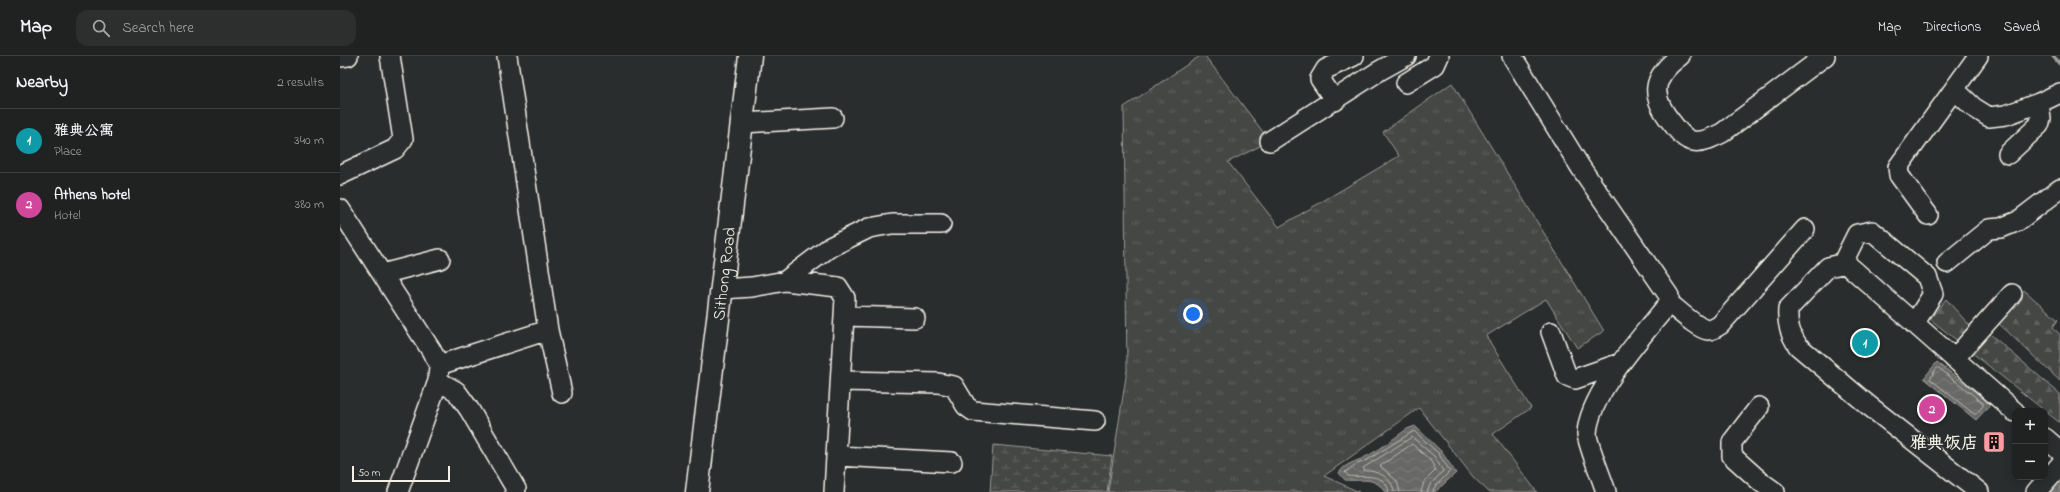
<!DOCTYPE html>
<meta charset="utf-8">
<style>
body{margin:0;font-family:"Indie Flower","LXGW WenKai TC",sans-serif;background:#2d2f2f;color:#f1f3f6}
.controls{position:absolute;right:12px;bottom:12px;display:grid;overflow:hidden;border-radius:8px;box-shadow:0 2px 10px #0003}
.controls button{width:36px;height:36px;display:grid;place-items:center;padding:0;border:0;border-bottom:1px solid #3d3f40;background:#202222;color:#f1f3f6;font:20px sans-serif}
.scale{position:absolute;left:12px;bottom:10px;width:98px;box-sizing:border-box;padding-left:4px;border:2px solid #f4f1e8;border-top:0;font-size:11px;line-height:14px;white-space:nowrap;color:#f4f1e8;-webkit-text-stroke:3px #2a2d2e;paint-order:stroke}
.you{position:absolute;left:853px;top:258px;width:14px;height:14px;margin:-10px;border:3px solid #fff;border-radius:50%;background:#1a73e8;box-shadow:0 0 0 6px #1a73e833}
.badge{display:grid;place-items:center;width:26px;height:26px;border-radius:50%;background:#1a73e8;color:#fff;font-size:13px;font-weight:700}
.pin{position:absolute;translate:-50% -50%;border:2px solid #fff;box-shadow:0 1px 4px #0006}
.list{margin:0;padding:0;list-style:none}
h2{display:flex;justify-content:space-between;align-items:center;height:52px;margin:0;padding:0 16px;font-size:17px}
h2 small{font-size:13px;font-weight:400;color:#a2a4a5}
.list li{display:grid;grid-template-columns:26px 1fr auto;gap:12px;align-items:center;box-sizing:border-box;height:64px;padding:0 16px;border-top:1px solid #3d3f40}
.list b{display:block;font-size:15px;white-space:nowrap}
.list p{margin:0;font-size:13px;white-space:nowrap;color:#a2a4a5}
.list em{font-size:13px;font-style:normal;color:#a2a4a5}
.icon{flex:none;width:22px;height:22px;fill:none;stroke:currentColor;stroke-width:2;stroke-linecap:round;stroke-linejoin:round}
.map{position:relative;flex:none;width:1720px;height:436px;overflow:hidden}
header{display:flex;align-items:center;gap:24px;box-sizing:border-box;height:56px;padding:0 20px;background:#202222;border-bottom:1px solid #3d3f40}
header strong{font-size:19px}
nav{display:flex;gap:22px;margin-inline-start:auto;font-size:14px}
.search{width:280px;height:36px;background:#2d2f2f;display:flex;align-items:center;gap:10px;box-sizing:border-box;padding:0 14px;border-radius:12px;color:#a2a4a5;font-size:15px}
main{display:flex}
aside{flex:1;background:#202222}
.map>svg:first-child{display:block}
.grass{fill:url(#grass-tufts);stroke:#9c9c96}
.forest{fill:url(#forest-firs);stroke:#9c9c96}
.wetland{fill:url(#wetland-marsh);stroke:#9c9c96}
.water{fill:url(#water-waves);stroke:#9f9f9a}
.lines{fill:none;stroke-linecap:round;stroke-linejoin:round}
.shore{stroke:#bcbab4;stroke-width:1}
.stream{stroke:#9f9f9a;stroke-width:4}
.minor-casing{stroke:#f4f1e8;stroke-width:22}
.major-casing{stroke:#f4f1e8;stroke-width:25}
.minor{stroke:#2a2d2e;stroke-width:19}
.major{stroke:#2a2d2e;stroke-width:22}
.labels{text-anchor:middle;stroke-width:3;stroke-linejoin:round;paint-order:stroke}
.street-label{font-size:17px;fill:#f4f1e8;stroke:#2a2d2e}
.poi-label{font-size:17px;font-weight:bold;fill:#f4f1e8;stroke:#2a2d2e;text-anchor:end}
</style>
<header>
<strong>Map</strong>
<div class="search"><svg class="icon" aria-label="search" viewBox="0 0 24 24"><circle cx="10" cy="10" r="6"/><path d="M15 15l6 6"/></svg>Search here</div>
<nav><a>Map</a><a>Directions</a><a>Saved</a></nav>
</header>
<main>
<aside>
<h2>Nearby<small>2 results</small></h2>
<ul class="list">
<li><span class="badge" style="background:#0f9aa8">1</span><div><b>雅典公寓</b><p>Place</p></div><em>340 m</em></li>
<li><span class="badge" style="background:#d1479c">2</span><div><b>Athens hotel</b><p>Hotel</p></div><em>380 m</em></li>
</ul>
</aside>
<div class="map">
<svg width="1720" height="436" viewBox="0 0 1720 436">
<defs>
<pattern id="grass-tufts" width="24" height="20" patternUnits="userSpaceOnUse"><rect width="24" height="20" fill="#444645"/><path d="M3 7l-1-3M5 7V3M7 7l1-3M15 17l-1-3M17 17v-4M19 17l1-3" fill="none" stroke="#606160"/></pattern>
<pattern id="forest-firs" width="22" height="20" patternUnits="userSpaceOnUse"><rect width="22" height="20" fill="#444645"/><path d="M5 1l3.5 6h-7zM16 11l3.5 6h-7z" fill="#606160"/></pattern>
<pattern id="wetland-marsh" width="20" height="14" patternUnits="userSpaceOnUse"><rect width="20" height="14" fill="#444645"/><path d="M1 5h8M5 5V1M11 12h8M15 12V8" fill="none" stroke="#606160"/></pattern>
<pattern id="water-waves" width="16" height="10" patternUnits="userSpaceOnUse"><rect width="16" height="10" fill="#676866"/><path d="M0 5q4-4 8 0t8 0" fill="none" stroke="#7d7e7c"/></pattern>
</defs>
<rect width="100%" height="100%" fill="#2a2d2e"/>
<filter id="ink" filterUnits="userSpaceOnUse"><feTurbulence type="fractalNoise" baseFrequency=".025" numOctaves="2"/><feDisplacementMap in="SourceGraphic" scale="8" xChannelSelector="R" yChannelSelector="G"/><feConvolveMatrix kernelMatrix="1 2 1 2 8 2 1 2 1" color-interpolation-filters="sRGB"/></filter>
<g filter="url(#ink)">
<path class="grass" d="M860 0H865L930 85 888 106 939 171 1059 100 1043 76 1112 27 1264 275 1237 292 1206 243 1146 280 1191 352 1153 378 1197 436H1149L1134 422 1079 352 984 420 1019 436H768L787 314 784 51Z"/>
<path class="forest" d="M1684 234 1718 264 1713 271 1720 279V325L1655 264Z
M1606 243 1630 270 1635 265 1720 338V367L1590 263Z"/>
<path class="wetland" d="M653 389 772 400 767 436H650Z"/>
<path class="water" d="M1597 306 1651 348 1636 364 1584 322Z
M1075 370 1101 395 1116 417 1095 436H1046C1032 419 1024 426 1005 424L999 417C1005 407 1016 406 1025 401 1040 394 1054 382 1067 373Z
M1720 420V436H1701Z"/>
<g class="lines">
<path class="shore" d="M1599 312 1643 347V350L1636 358H1634L1590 323 1596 313Z
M1049 436C1046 415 1021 422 1008 420L1005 416 1015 409 1027 404 1074 375 1098 397 1110 415 1094 432 1093 436
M1054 436C1053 422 1037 414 1025 415L1023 412 1072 381 1094 400 1103 415 1090 429 1087 436
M1060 436 1057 425 1040 410 1072 388 1090 404 1096 414 1084 426 1081 436"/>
<path class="stream" d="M1713 0 1720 8"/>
<g class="minor-casing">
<path id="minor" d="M167 0 208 274 222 337
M1172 0 1241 112 1329 240V247C1304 278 1248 339 1247 378 1247 387 1263 425 1266 436
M1340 0C1311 22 1310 40 1332 67 1338 74 1343 83 1353 85 1362 87 1374 81 1382 77L1485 0
M0 1 8 0
M1066 27 1095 9 1099 0
M1614 33 1633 51 1649 61 1666 59 1699 47
M995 45 980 23 986 13 1014 0
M402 67 493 62
M930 85 1039 15 1066 0
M1668 98 1699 69 1701 63 1699 47 1720 37
M0 119 55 93 63 83 50 0
M0 153 91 294 99 309 98 325 58 436
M1588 159 1559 119 1558 111 1638 0
M1607 207 1649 173 1661 172 1678 165 1720 133
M1502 208 1517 178 1532 175 1587 221 1593 238 1574 268
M42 218 100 203
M445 225 490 191 529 172 552 168H601
M382 233 412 231 445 225 498 231 505 242 494 436
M1329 247C1338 254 1358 273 1368 274 1373 274 1376 271 1380 269L1465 173
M505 260 575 262
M1211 276 1227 320 1235 323 1281 307
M1614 303 1672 238
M99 309 208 274
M98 325 116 335 129 353 176 433 175 436
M501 325 598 327 614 330 626 350 633 355 755 365
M1419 351 1392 386V400L1421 426 1435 436
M1705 382 1720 395
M497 400 612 406
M1639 436 1528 349 1458 290C1450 278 1447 268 1448 253L1488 211 1502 208 1509 210 1675 356
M1696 436 1720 409"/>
</g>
<g class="major-casing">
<g id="major">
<path id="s1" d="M357 436 410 0"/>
</g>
</g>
<use href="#minor" class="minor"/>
<use href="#major" class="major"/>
</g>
</g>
<defs>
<g id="building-square" transform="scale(1.15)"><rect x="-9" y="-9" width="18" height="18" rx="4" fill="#ff9aa2" stroke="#2a2d2e"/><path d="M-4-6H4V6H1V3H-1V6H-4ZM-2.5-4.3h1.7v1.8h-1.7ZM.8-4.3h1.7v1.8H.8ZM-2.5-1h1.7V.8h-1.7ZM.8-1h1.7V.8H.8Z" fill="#111"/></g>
</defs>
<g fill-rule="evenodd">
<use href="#building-square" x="1654" y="386"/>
</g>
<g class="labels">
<g class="street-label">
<text dy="6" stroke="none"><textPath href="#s1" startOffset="220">Sithong Road</textPath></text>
</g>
<g class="poi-label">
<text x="1638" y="392">雅典饭店</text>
</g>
</g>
</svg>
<div class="controls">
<button>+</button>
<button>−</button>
</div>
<div class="scale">50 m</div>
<div class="you"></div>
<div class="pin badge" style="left:1525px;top:287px;background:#0f9aa8">1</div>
<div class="pin badge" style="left:1592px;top:353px;background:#d1479c">2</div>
</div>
</main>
